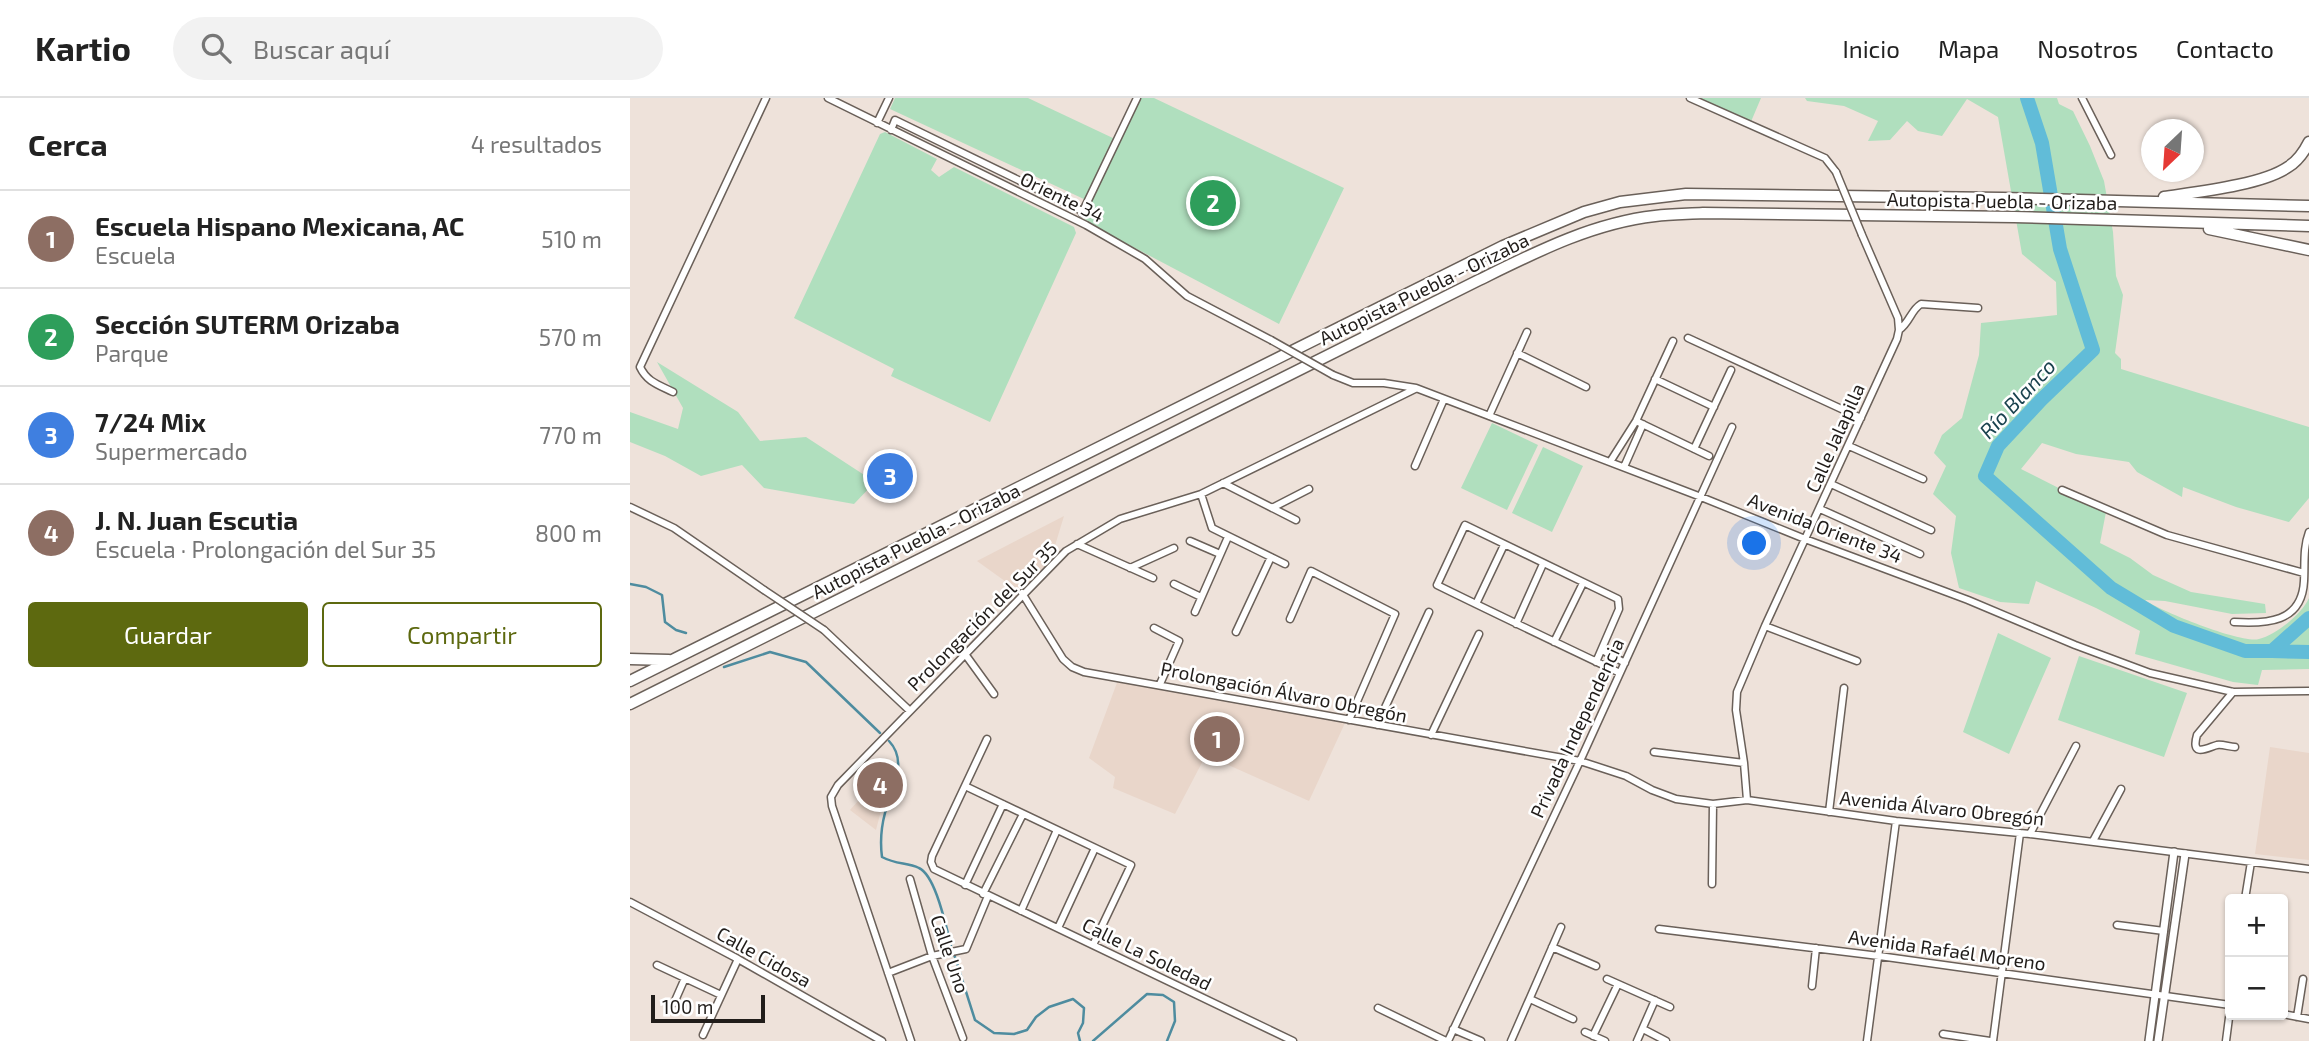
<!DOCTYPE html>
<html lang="es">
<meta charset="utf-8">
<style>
body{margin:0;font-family:"Exo 2",sans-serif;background:#f2f2f2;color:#222}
.controls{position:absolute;right:21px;bottom:21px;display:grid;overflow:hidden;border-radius:7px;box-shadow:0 2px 5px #0004}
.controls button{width:63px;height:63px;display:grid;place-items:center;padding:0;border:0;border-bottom:2px solid #e0e0e0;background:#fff;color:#222;font:35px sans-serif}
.compass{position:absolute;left:1511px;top:21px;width:63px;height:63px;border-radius:50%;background:#fff;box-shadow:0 2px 5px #0004;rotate:205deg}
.scale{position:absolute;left:21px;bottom:18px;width:114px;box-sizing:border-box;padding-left:7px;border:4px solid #211d1a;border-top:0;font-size:19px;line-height:24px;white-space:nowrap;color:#211d1a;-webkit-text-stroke:5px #fff;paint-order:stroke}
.you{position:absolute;left:1125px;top:446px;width:24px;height:24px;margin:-18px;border:5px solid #fff;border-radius:50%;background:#1a73e8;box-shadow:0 0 0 10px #1a73e833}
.badge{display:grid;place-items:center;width:46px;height:46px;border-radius:50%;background:#5d690f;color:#fff;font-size:23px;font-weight:700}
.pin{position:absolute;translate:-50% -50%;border:4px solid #fff;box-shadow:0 2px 7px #0006}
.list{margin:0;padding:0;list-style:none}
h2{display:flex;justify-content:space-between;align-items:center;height:91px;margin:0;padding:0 28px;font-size:30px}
h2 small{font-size:23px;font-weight:400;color:#767676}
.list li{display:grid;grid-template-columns:46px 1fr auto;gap:21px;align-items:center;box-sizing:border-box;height:98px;padding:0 28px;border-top:2px solid #e0e0e0}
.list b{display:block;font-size:26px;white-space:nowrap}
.list p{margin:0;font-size:23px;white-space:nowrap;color:#767676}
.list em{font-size:23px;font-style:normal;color:#767676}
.actions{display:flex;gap:14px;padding:21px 28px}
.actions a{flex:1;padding:16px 0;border:2px solid #5d690f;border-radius:7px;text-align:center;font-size:24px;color:#5d690f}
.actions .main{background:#5d690f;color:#fff}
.icon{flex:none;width:38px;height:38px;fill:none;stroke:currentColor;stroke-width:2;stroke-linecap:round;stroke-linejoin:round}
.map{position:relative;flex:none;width:1679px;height:943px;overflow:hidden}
header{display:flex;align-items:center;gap:42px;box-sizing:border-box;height:98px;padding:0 35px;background:#fff;border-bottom:2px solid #e0e0e0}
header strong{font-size:33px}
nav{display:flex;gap:38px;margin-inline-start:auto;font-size:24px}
.search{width:490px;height:63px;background:#f2f2f2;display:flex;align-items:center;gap:18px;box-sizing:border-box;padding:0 24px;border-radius:38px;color:#767676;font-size:26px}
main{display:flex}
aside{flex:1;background:#fff}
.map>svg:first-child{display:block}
.built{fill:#e9d6ca}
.green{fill:#b0dfbe}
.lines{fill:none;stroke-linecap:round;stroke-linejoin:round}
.stream{stroke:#4e8c9f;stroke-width:2.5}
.river{stroke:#61bcd8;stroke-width:14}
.minor-casing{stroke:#6a6059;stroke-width:9}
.tertiary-casing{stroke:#6a6059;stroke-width:10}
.motorway-casing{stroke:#6a6059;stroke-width:13}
.minor{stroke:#fff;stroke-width:6}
.tertiary{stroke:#fff;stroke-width:7}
.motorway{stroke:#fff;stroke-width:10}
.minor-bridge-casing{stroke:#6a6059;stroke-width:9;stroke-linecap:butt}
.minor-bridge{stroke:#fff;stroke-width:6}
.labels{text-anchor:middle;stroke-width:5;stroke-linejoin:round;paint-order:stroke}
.street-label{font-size:19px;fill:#211d1a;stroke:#fff}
.water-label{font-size:21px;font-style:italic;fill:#19424e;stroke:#fff}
</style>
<header>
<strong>Kartio</strong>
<div class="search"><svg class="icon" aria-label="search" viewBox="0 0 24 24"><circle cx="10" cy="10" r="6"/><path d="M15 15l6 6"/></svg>Buscar aquí</div>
<nav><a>Inicio</a><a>Mapa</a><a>Nosotros</a><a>Contacto</a></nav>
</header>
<main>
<aside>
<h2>Cerca<small>4 resultados</small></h2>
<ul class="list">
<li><span class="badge" style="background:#8d6e63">1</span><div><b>Escuela Hispano Mexicana, AC</b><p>Escuela</p></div><em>510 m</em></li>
<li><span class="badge" style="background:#2e9e5b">2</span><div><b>Sección SUTERM Orizaba</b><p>Parque</p></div><em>570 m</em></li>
<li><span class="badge" style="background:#3f7fe0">3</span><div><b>7/24 Mix</b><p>Supermercado</p></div><em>770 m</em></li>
<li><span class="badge" style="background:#8d6e63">4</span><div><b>J. N. Juan Escutia</b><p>Escuela · Prolongación del Sur 35</p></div><em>800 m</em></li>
</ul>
<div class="actions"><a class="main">Guardar</a><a>Compartir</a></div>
</aside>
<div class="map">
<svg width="1679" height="943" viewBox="0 0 1679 943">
<rect width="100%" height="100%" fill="#eee2da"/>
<path class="built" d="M434 418 420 464 390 494 347 463Z
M488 582 715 625 679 703 576 657 545 716 483 690 485 679 459 660Z
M1640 649 1679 655V762L1625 756Z
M264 663 246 732 220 712Z"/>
<path class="green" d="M265 0H398L485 41 456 102 260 11Z
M509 0H524L714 90 649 226 486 140 453 120Z
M1065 0H1131L1120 26Z
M1175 0H1427L1429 6 1443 13 1460 48 1474 83 1483 134 1486 178 1493 197 1485 255 1491 261V271L1679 329V400L1659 424 1606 409 1553 389 1552 399 1507 374 1499 364 1446 356 1412 345 1391 371 1476 414 1470 445 1500 460 1523 477 1561 494 1635 506 1636 515 1602 516 1535 503 1515 502C1530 513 1612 546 1629 541 1646 537 1672 516 1679 500V571L1632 572 1628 587 1603 584 1505 556 1510 533 1466 510 1406 483 1399 506 1370 504 1329 490 1321 455 1326 418 1303 396 1316 368 1304 355 1312 337 1332 320 1349 257 1351 225 1427 217 1426 184 1392 156 1368 19 1337 1 1312 38 1288 33 1277 23 1260 42 1238 43 1248 23 1214 8 1177 3Z
M255 34 307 61 301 72 309 79 324 69 444 129 446 135 360 324 261 278 264 271 164 220 250 36Z
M27 264 108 314 130 343 176 339 245 384 224 406 134 390 112 367 71 378 35 358 0 344V314L48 331 53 310Z
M862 325 908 347 877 412 831 390Z
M913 349 953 368 922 434 882 415Z
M1368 535 1421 560 1379 656 1333 634Z
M1449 558 1557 595 1534 659 1428 622Z"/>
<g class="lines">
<path class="stream" d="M0 486 16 489 32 497 35 524 46 532 56 535
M94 569 140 554 176 564 250 635
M259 643C279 664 261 692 255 715 251 730 250 744 252 759 267 767 277 764 289 770 306 778 316 829 321 847
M324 856 345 922 364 935 384 936 397 932 406 919 419 909 443 901 454 910 453 925 448 935 450 943
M463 943 517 896 533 897 544 904 545 923 537 943"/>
<path class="river" d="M1397 0 1412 45 1430 151 1463 252 1411 302 1368 348 1355 378 1481 490 1544 528 1615 553H1642L1679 520
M1642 553 1679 554"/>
<g class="minor-casing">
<path id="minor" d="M198 0 456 127 515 161 557 198 641 242
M1060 0 1195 60 1206 74
M1452 0 1481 57
M247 25 259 0
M261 32 265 22 452 113
M452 115 507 0
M1269 232C1280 224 1281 212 1291 206L1348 210
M1058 240 1231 320
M887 255 956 289
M703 277 723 285H754L786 290 1071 399 1175 441 1338 502 1445 547 1520 575 1603 594 1679 593
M1025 281 1084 309
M43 294C29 287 17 284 10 269L136 0
M859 318 897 234
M1006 323 1079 358
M1219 348 1293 381
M1064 351 1101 272
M980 364 1006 323 1043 243
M785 368 814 301
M994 369 1013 326
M593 385 666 422
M1201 386 1301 432
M1432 392 1537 437 1674 475
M571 396 582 430 655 466
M0 409 44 430 134 492
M642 410 679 391
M1190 411 1290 456
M560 443 590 456
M447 446 523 480
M500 470 544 450
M544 486 571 499
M392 495 433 561 442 569 454 574 950 663 996 678 1022 692 1046 701 1083 706 1117 702 1266 723 1400 736 1679 771
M846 506 874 447
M565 514 598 439
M660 521 681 473 765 516 719 622
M1604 524C1636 526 1672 525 1674 483 1675 466 1673 450 1679 434
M886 526 913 466
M1135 528 1227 563
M524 530 549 543 530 586
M194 532 280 613
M606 534 641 459
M924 544 953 485
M972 552 995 565
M335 556 364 596
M966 564 989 511 988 501 835 427 807 487C868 517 929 546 990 575
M1603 594 1567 637C1560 661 1579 649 1587 647 1592 646 1600 649 1605 649
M747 627 799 514
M801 637 849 536
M357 641 302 758 301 764 304 771 663 943
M1024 654 1114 665
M335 688 501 767 463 847
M1117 702 1114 665 1106 612 1107 594 1135 528 1267 241 1269 232 1268 220 1232 137
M1199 714 1214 590
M1400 736 1446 648
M1463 743 1491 691
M280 781 302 858 333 940
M1082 786 1083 706
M335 787 373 706
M353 796 393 716
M1615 801 1621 764
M0 804 108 861 252 943
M391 813 427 732
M1487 827 1534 833
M428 830 465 750
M1029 831 1249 858 1600 907
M922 849 966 868
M27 867 91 897
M258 875 302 858 336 851 358 798
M977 881 1040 909
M1182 888 1186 850
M900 901 943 921
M44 905 55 880
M748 910 816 943
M1653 916 1679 921
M1667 919 1673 881
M823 931 851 943
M1013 931 1036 943
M955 934 975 943
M1313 936 1360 943
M73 937 108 861
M963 938 988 886
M281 943 202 708 201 699 208 687 436 453 490 421 571 396 785 291
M818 943 950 663 1102 329
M881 943 931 829
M1007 943 1025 902
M1237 943 1266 723
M1363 943 1390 735
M1596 943 1600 912"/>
</g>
<g class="tertiary-casing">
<path id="tertiary" d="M1519 943 1544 754
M1528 943 1555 756"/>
</g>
<g class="motorway-casing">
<path id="motorway" d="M1534 99C1567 94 1632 87 1658 69 1668 63 1674 54 1679 44
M1579 131 1679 152
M0 561 39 562
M0 583 873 148 954 114 990 104 1056 96 1372 100 1679 108
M0 606 849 182C904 155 962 125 1025 118 1041 116 1057 116 1073 115L1384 119 1679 128"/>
</g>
<use href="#minor" class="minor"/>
<use href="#tertiary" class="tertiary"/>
<use href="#motorway" class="motorway"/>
<g class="minor-bridge-casing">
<path id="minor-bridge" d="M1206 74 1232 137
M641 242 703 277
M134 492 194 532"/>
</g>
<use href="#minor-bridge" class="minor-bridge"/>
</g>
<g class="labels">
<g class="street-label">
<text transform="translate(432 99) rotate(26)" y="7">Oriente 34</text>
<text transform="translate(1372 103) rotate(1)" y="7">Autopista Puebla - Orizaba</text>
<text transform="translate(794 191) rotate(-26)" y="7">Autopista Puebla - Orizaba</text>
<text transform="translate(1205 340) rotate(-66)" y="7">Calle Jalapilla</text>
<text transform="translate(1195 430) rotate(21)" y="7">Avenida Oriente 34</text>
<text transform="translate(286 443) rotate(-27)" y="7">Autopista Puebla - Orizaba</text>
<text transform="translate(352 518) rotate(-45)" y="7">Prolongación del Sur 35</text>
<text transform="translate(654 594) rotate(11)" y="7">Prolongación Álvaro Obregón</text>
<text transform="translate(947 630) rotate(-65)" y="7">Privada Independencia</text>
<text transform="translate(1312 710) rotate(6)" y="7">Avenida Álvaro Obregón</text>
<text transform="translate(1317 852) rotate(8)" y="7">Avenida Rafaél Moreno</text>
<text transform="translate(320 856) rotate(71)" y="7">Calle Uno</text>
<text transform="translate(517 856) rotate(26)" y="7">Calle La Soledad</text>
<text transform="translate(134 859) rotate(29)" y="7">Calle Cidosa</text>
</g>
<g class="water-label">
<text transform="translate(1388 301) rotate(-47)" y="7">Río Blanco</text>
</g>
</g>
</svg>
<div class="controls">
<button>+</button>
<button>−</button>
</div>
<svg class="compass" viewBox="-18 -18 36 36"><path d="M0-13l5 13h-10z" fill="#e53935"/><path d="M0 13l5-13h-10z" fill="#767676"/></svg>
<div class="scale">100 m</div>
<div class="you"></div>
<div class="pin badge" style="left:587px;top:641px;background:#8d6e63">1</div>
<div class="pin badge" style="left:583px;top:105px;background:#2e9e5b">2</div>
<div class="pin badge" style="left:260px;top:378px;background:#3f7fe0">3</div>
<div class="pin badge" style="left:250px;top:687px;background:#8d6e63">4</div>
</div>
</main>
